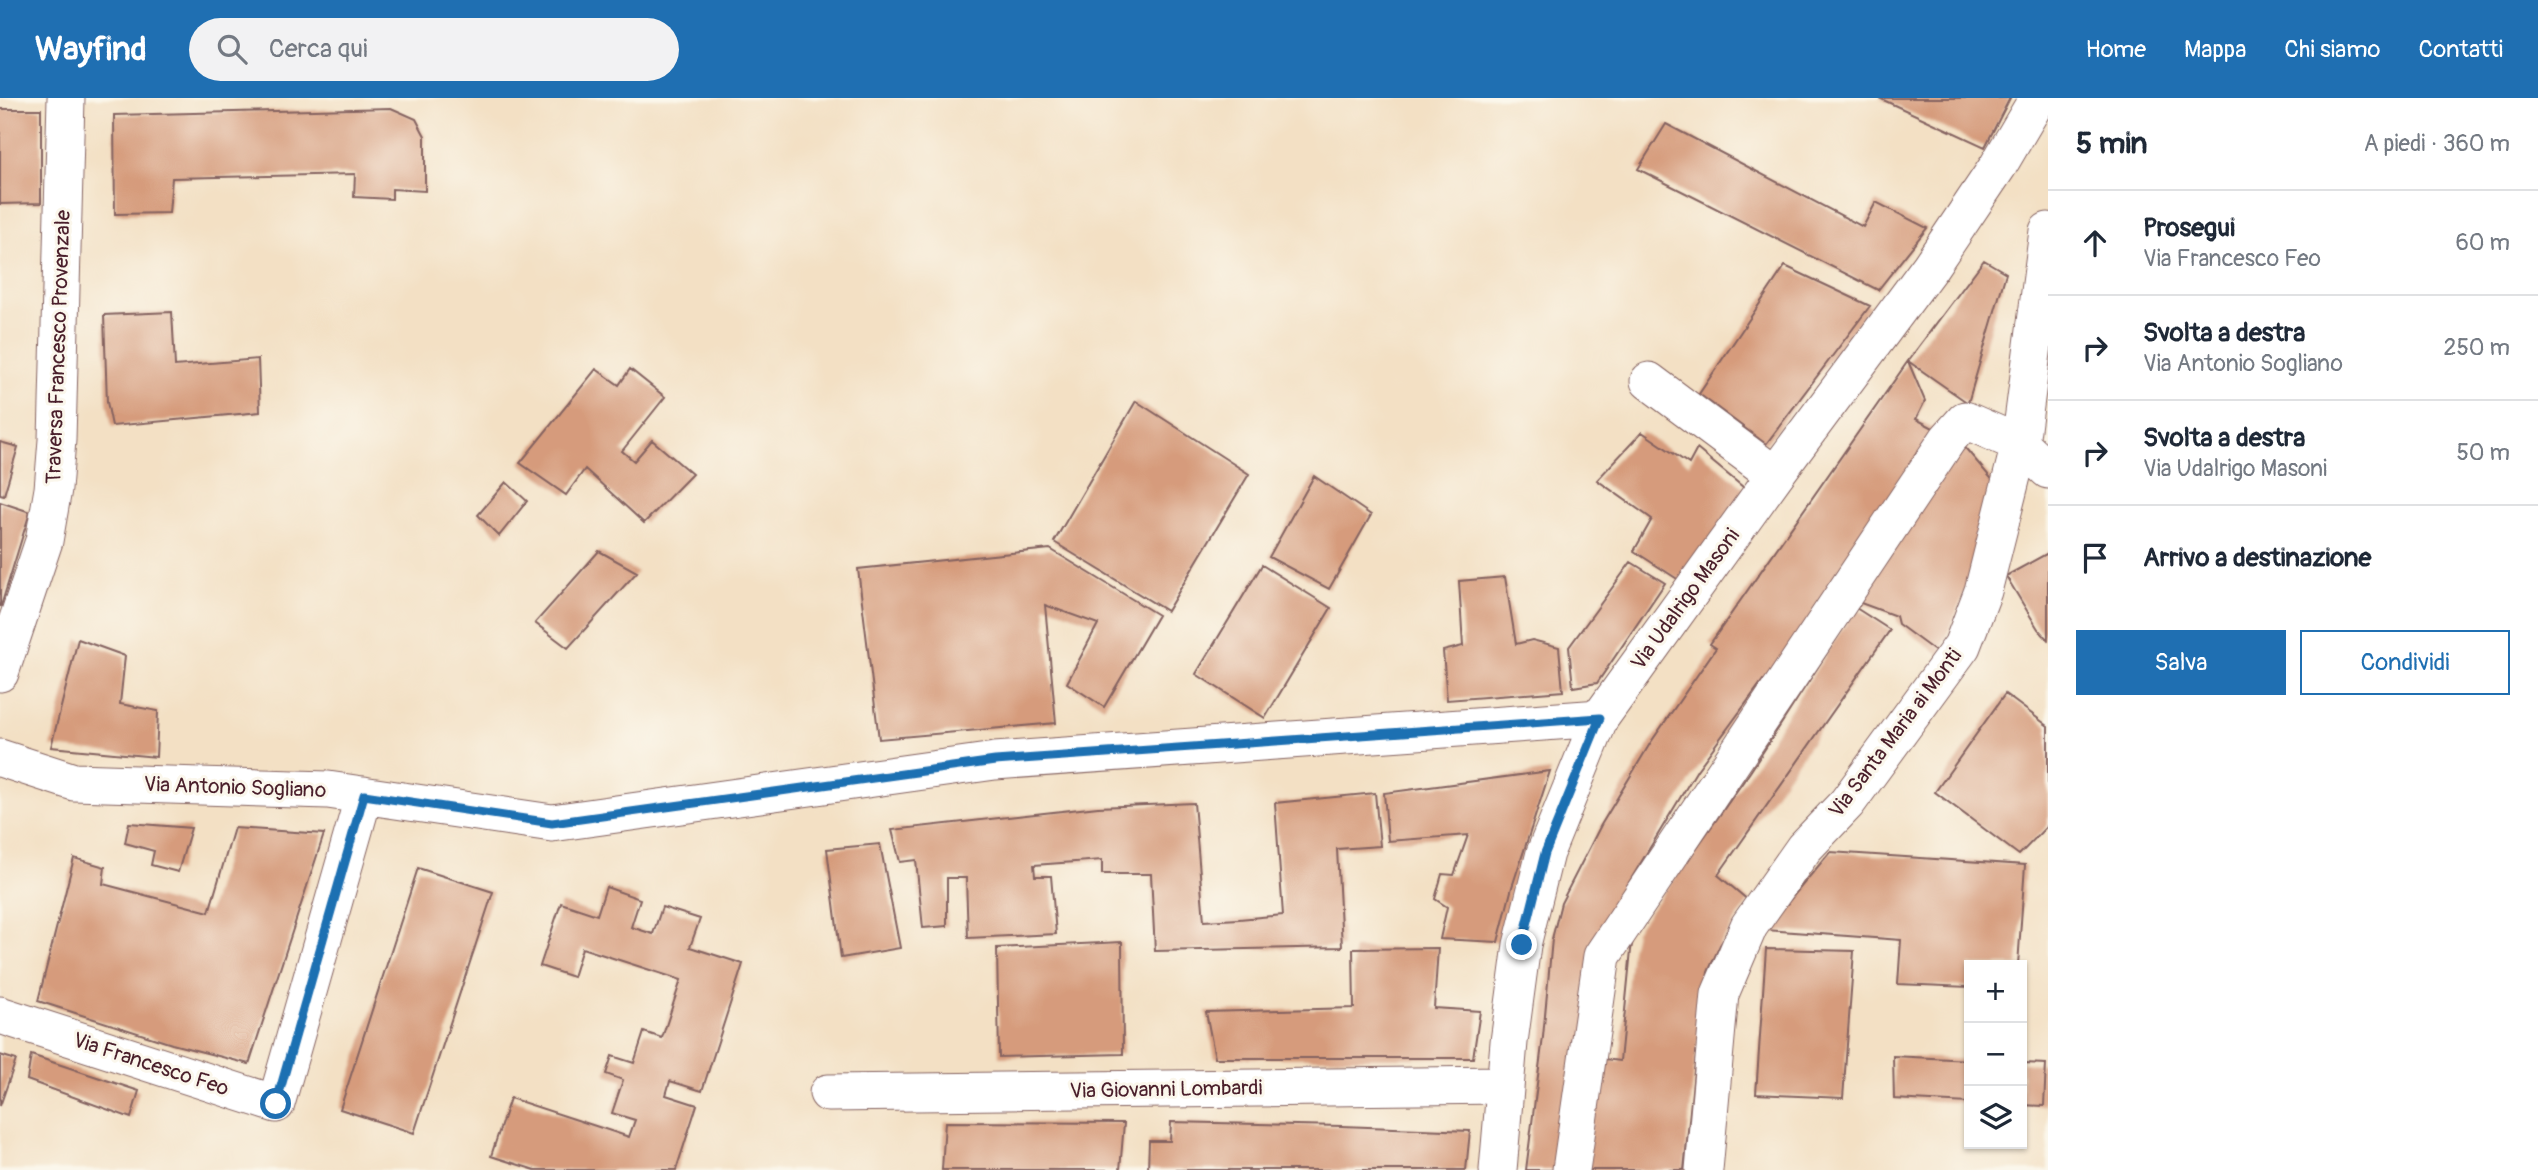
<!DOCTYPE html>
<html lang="it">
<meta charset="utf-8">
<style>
body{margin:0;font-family:Pangolin,sans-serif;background:#f2f2f3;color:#1f2937}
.controls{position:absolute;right:21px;bottom:21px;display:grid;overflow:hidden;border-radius:0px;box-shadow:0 2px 5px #0004}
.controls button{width:63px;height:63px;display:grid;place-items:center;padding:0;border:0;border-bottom:2px solid #e0e1e3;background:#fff;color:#1f2937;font:35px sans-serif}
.stop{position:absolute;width:21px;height:21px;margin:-16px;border:5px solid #1f6fb2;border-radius:50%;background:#fff}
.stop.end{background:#1f6fb2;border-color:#fff;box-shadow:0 2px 7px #0008}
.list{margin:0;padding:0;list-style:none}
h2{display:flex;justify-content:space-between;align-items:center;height:91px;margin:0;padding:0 28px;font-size:30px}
h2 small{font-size:23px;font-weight:400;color:#747a83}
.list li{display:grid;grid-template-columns:46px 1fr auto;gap:21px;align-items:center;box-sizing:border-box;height:105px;padding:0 28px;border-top:2px solid #e0e1e3}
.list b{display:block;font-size:26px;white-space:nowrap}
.list p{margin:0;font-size:23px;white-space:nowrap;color:#747a83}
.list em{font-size:23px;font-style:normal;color:#747a83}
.actions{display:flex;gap:14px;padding:21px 28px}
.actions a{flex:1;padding:16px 0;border:2px solid #1f6fb2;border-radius:0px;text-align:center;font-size:24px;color:#1f6fb2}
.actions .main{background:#1f6fb2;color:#fff}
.icon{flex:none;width:38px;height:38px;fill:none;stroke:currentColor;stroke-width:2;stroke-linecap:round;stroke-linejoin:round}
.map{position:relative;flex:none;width:2048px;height:1072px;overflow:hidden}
header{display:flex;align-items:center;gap:42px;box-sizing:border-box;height:98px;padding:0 35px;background:#1f6fb2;color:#fff}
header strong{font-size:33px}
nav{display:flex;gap:38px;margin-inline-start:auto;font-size:24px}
.search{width:490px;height:63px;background:#f2f2f3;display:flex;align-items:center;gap:18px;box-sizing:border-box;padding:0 24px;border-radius:38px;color:#747a83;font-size:26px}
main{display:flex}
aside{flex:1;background:#fff}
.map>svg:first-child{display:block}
.building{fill:#d69b7c}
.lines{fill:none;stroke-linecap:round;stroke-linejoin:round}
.minor-casing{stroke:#856361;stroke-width:39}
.minor{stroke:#fff;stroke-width:37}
.route{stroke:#1f6fb2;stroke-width:9}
.labels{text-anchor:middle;stroke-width:6;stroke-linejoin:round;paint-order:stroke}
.street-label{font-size:21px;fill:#4a1f2b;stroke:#fbf7ec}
</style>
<header>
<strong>Wayfind</strong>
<div class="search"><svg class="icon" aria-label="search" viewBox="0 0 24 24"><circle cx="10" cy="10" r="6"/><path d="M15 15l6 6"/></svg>Cerca qui</div>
<nav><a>Home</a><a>Mappa</a><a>Chi siamo</a><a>Contatti</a></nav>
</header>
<main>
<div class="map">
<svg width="2048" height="1072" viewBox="0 0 2048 1072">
<rect width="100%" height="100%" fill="#fbf7ec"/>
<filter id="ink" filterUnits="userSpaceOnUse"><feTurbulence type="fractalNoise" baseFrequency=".0143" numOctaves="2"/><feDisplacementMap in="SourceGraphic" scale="14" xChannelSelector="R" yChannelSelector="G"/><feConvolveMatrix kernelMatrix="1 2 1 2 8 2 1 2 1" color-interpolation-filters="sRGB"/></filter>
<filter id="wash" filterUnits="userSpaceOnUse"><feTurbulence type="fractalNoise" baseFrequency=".00686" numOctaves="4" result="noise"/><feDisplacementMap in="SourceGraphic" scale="28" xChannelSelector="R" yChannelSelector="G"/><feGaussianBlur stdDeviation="1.57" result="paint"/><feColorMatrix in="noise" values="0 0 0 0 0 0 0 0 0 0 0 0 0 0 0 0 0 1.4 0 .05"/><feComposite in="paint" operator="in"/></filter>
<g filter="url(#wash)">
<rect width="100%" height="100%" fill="#f3e0c4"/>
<g id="blocks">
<path class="building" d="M1879 0H2010L1985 49Z
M391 10 416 21 425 38V93L392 91V101L354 99 355 76 172 80 169 115 115 116 114 17Z
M0 11H41V105L0 106Z
M1666 26 1863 129 1876 104 1927 130 1878 192 1638 71Z
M1984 162 2006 175 1968 305 1908 263Z
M1785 168 1870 208 1766 346 1699 296Z
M172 214 175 268 258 261 260 314 112 328 107 304 104 217Z
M1908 263 1925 303 1916 321 1939 333 1772 588 1763 582 1697 672 1617 804 1560 1072H1526L1543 939 1552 841 1561 805 1601 727 1651 644 1716 550 1710 546Z
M596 271 619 287 630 271 665 299 622 353 634 363 652 342 692 376 644 425 585 371 566 397 520 365Z
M1136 303 1249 376 1167 513 1054 444Z
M1642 334 1689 366 1697 351 1749 394 1682 484 1634 453 1652 421 1597 382Z
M0 344 18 349 4 397 0 396Z
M1961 345 1996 386 1989 431 1940 557 1898 526 1896 518 1858 504Z
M1314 378 1371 417 1329 491 1269 459Z
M506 384 527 403 499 438 478 417Z
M0 404 30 414 1 508H0Z
M1050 451 1158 517 1104 609 1067 585 1098 526 1045 507 1056 625 879 641 858 471Z
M599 453 637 474 568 550 535 525Z
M2048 455V542L2038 531 2006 478Z
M1631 464 1665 485 1597 585 1573 589 1569 549Z
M1262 467 1331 510 1265 620 1196 576Z
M1505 479 1516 546 1532 542 1559 549 1563 593 1447 602 1443 553 1463 548 1459 483Z
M1856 510 1890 532 1718 777 1749 803 1720 847 1708 874 1694 973 1684 1072H1583L1604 961 1620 963 1631 852 1635 833 1693 755 1750 674Z
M78 541 125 558 120 606 158 613 156 659 51 649Z
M2005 596 2048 628V727L2019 757 1935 694Z
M1550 673 1512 789 1498 844 1440 841 1447 809 1435 801 1442 776 1454 777 1468 737 1388 743 1384 695Z
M1375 695 1380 748 1337 751 1342 849 1155 853 1151 776H1102V762L1034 767 1035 778H1051L1056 836 968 840 966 780H947V828L923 830 916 762 900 764 892 732 1098 709 1194 705 1204 823 1239 821 1283 817 1275 705Z
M129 725 191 730 178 774 151 767 154 753 125 745Z
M234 730 324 736 249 966 172 946 38 903 74 760 105 769 103 786 209 814Z
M880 746 900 850 841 860 827 751Z
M1830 754 2025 767 2018 867H1969V889L1898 886 1901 842 1765 832Z
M418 770 493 794 414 1035 340 1011Z
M606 789 640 801 631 829 653 836 662 809 700 821 690 849 743 866 702 993 670 983 666 997 697 1007 676 1072H535L491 1058 510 1000 629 1039 635 1022 612 1015 623 982 606 976 612 958 634 965 644 934 662 940 681 882 582 850 573 879 540 868 561 805 597 817Z
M1122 844 1123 956 999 959 997 850Z
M1438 850 1434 910 1480 913 1473 960H1215L1206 914 1354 910 1353 851Z
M1766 851 1854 853 1843 1000 1756 996Z
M0 957 16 962 0 1008Z
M31 957 139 993 131 1020 27 982Z
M1893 958 1969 962V1005L1894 1001Z
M2022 965 2046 966 2044 1008 2022 1007Z
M945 1024 1124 1025 1120 1072H942Z
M1171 1024 1342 1028 1470 1033 1466 1072H1148L1149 1043H1170Z"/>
</g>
</g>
<g filter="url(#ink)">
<use href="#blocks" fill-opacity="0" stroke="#856361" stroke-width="2"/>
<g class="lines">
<g class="minor-casing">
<path id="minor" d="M1649 283 1775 377
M0 575 44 443 53 391 57 342 66 0
M0 660 74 684 328 692 552 725 995 663 1600 620
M0 917 276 1006 364 697
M828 995 1505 987
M1498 1072 1509 944 1522 847 1545 755 1600 620 1775 377 1930 169 1998 68 2038 0
M1571 1072 1602 858 1948 341 1965 322 2020 346 2048 372
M1704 1072 1720 896 1749 828 1804 750 1847 705 1962 548 1983 493 2020 346 2048 133"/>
</g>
<use href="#minor" class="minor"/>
</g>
</g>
<g class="lines" filter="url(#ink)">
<path class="route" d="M276 1006 364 697 552 725 995 663 1600 620 1545 755 1522 847"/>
</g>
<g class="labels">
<g class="street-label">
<text transform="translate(58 249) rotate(-88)" y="7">Traversa Francesco Provenzale</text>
<text transform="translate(1685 501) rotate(-54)" y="7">Via Udalrigo Masoni</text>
<text transform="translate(1895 635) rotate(-53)" y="7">Via Santa Maria ai Monti</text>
<text transform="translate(235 689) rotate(2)" y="7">Via Antonio Sogliano</text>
<text transform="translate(151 966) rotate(18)" y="7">Via Francesco Feo</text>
<text transform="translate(1166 991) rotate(-1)" y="7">Via Giovanni Lombardi</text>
</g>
</g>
</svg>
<div class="controls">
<button>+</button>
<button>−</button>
<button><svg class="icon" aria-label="layers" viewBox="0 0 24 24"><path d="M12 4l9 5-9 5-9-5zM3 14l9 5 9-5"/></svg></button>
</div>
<div class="stop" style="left:276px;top:1006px"></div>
<div class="stop end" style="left:1522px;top:847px"></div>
</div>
<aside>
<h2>5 min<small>A piedi · 360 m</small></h2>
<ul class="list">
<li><svg class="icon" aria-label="ahead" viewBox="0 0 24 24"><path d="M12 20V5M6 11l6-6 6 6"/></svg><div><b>Prosegui</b><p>Via Francesco Feo</p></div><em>60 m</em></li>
<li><svg class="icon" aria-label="right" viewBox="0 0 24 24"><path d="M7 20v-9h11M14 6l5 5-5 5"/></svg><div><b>Svolta a destra</b><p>Via Antonio Sogliano</p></div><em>250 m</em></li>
<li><svg class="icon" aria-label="right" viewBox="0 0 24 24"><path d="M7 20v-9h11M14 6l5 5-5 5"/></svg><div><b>Svolta a destra</b><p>Via Udalrigo Masoni</p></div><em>50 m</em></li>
<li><svg class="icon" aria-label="arrive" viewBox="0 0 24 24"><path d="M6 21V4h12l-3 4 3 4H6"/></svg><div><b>Arrivo a destinazione</b></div></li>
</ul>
<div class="actions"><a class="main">Salva</a><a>Condividi</a></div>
</aside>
</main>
